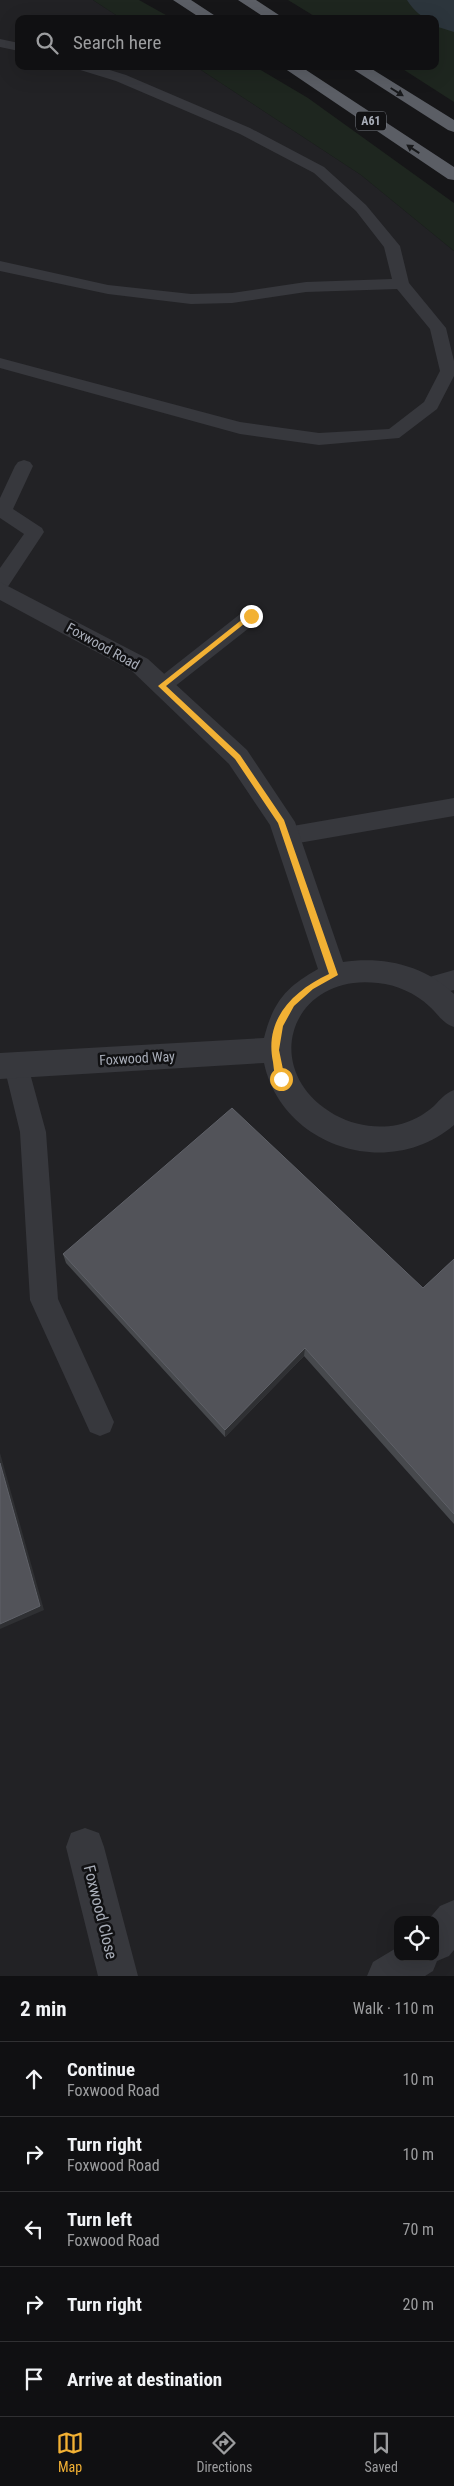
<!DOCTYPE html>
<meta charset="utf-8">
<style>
body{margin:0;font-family:"Roboto Condensed",sans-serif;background:#1e1e20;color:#f1f3f6}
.controls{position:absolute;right:15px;bottom:15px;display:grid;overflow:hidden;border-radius:10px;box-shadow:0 5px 20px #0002}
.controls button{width:45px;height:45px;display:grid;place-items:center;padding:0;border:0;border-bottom:1px solid #303032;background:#101012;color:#f1f3f6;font:25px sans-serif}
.stop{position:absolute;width:15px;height:15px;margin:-11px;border:4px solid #f2b134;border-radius:50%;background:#fff}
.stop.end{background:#f2b134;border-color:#fff;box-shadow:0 1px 5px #0008}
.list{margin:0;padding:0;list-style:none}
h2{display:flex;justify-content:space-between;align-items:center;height:65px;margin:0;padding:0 20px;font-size:21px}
h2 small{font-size:16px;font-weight:400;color:#9c9d9f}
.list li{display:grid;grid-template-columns:32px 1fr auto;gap:15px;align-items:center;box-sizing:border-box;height:75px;padding:0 20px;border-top:1px solid #303032}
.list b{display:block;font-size:19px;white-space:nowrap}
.list p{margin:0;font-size:16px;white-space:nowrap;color:#9c9d9f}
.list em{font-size:16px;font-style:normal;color:#9c9d9f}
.icon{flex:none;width:28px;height:28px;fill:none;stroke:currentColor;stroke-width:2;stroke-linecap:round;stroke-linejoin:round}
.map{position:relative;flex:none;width:454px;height:1976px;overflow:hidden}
.search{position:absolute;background:#101012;box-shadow:0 5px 20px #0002;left:15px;right:15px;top:15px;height:55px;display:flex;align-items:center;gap:12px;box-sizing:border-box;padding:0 18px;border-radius:10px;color:#9c9d9f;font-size:19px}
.sheet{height:440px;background:#101012}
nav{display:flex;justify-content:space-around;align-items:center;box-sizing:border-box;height:70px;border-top:1px solid #303032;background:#101012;font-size:14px;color:#9c9d9f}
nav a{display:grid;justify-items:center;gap:2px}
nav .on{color:#f2b134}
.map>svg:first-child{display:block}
.built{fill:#222225;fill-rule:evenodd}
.green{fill:#1e261f}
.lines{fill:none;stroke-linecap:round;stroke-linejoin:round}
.river{fill:#2c353c;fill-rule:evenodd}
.service{fill:#37383d;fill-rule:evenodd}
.minor{fill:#37383d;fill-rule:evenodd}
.trunk{fill:#5b5e65;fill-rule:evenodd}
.wall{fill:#47494d}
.shaded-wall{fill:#2f3033}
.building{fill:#525359;stroke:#5f6168}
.oneway{fill:#18191b}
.route{fill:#f2b134}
.labels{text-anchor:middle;stroke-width:5;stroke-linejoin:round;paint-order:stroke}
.shield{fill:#111113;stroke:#7b7e86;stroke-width:1}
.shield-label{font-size:12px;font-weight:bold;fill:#a8adb8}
.street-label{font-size:14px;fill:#a8adb8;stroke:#111113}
.near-street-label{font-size:16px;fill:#a8adb8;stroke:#111113}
</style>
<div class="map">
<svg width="454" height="1976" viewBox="0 0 454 1976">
<rect width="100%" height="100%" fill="#161618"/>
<path class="built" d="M0 0H93L122 19H19V66H195L361 175 454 251V1976H0ZM398 1920H435V1957H398Z"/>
<path class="green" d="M93 0H139L173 19H122Z
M288 0H454V102L398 66H435V19H319Z
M195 66H254L308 98 454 203V251L361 175Z"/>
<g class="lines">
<path class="river" d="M407 0H454V32L435 26V19C422 19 414 11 407 0Z"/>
<path class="service" d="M0 39 19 43V51L0 47Z
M75 66H97L126 75 250 128 324 167 366 205 400 246 409 283 446 328 454 361V376L437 409 399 438 319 445 240 434 0 368V358L240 422 319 433 389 429 424 402 440 371 430 329 397 289 306 292 232 303 191 304 108 294 0 271V261L108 285 191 294 232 293 306 282 392 279 384 247 356 211 314 173 240 134 116 81 77 69Z
M24 460 30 462 33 466 13 509 42 528 44 532 7 588 0 590V568L24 534 0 518V498L15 466 18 462Z
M251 609 258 611 261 616 258 621 169 691 162 694 155 691 152 686 155 681 244 611Z
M454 798V816L287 845 279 842 276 836 279 830 287 827Z
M454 970V990L427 997 419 994 415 987 419 980Z
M16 1055 25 1058 28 1066 46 1132 58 1299 114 1422 110 1432 100 1436 90 1432 30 1300 20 1132 4 1066 7 1058Z"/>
<path class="minor" d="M0 582 148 659 247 750 295 822 343 962C383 956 424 965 454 994V1027C442 1023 438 1014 429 1006 415 993 397 985 378 983 291 972 257 1071 335 1115 354 1125 375 1129 397 1125 411 1122 424 1115 434 1106 441 1099 444 1094 454 1090V1125C389 1181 282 1147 264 1063L0 1079V1053L264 1038C273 1002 286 987 318 969L270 825 229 764 132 671 0 600Z
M85 1828 99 1833 104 1847 138 1976H98L66 1847 71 1833Z
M454 1900V1950L449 1956 437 1961 433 1971 425 1976H367L373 1962 398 1947V1957H435V1920H428L440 1906Z"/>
<path class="trunk" d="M173 0H191L220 19H202Z
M238 0H256L285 19H267Z
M281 66H300L454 167V180L448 179Z
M348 66H367L454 120V132L448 130Z"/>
</g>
<path class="wall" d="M63 1254 423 1288 454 1259V1524L304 1356 225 1437 66 1263Z"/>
<path class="shaded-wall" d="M305 1348 304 1356 225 1437V1430Z
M0 1453 44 1610 0 1629Z"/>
<path class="building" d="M232 1108 423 1288 454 1259V1514L305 1348 225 1430 63 1254Z
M0 1463 40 1606 0 1624Z"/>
<defs><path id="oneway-solid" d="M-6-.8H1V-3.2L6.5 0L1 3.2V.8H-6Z" transform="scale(1.25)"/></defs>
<g class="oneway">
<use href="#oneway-solid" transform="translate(397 92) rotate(32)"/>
<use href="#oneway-solid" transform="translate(413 149) rotate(-147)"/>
</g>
<path class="route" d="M249 614 254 616 166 686 240 755 284 820 338 975 313 989 294 1006 283 1026 279 1050 285 1079 281 1083C274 1080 274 1069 273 1062 264 1019 293 991 329 974L278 823 235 759 158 686Z"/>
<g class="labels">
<rect class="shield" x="356" y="111.5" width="30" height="19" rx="4"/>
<g class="shield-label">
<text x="371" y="125">A61</text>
</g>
<g class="street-label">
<text transform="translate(103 646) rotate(29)" y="5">Foxwood Road</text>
<text transform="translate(137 1058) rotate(-3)" y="5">Foxwood Way</text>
</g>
<g class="near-street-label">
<text transform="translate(101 1912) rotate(76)" y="6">Foxwood Close</text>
</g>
</g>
</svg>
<div class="controls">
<button><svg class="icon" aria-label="locate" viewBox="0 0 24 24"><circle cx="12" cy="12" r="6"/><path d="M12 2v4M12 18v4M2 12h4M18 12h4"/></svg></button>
</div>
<div class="stop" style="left:281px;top:1079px"></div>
<div class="stop end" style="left:251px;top:616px"></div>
<div class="search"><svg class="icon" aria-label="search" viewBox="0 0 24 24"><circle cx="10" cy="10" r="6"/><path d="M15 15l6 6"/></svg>Search here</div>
</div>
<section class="sheet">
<h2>2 min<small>Walk · 110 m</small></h2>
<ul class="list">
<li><svg class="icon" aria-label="ahead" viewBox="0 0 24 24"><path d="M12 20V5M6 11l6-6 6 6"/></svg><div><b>Continue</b><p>Foxwood Road</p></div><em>10 m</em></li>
<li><svg class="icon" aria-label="right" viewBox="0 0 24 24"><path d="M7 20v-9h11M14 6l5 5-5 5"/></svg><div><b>Turn right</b><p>Foxwood Road</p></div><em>10 m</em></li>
<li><svg class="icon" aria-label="left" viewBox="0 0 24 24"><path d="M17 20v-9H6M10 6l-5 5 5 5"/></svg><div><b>Turn left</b><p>Foxwood Road</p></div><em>70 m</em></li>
<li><svg class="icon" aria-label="right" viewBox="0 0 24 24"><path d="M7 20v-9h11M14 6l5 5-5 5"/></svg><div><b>Turn right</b></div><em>20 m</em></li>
<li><svg class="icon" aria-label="arrive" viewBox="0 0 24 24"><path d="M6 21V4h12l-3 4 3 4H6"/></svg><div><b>Arrive at destination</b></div></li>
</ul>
</section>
<nav>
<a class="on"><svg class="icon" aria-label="map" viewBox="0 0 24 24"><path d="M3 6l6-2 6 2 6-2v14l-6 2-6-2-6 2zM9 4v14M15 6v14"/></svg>Map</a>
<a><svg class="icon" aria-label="directions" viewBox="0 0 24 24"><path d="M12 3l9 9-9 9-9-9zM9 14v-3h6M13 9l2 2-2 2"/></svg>Directions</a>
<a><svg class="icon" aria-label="saved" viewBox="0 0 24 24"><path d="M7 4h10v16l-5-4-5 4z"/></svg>Saved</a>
</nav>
